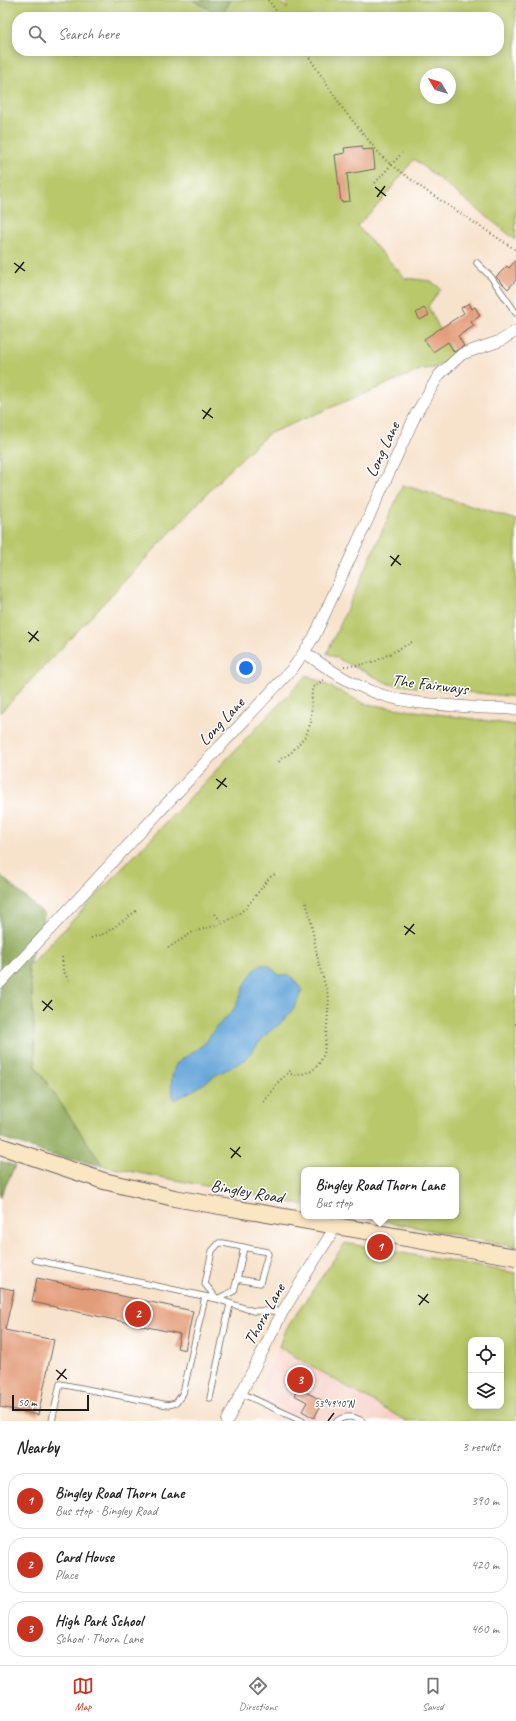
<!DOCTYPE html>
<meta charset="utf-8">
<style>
body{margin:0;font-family:Caveat,sans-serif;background:#f2f2f2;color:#222}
.controls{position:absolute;right:12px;bottom:12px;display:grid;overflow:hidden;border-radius:8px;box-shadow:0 2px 10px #0003}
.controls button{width:36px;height:36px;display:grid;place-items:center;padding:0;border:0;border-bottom:1px solid #e0e0e0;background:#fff;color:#222;font:20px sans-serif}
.compass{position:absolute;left:420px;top:68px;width:36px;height:36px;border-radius:50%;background:#fff;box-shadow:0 2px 10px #0003;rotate:308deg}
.scale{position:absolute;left:12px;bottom:10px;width:77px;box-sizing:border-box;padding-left:4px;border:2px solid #1c1c1c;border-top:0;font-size:11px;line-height:14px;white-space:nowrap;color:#1c1c1c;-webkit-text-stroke:3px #fff;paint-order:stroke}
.you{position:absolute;left:246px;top:668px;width:14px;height:14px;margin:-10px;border:3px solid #fff;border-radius:50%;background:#1a73e8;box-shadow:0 0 0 6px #1a73e833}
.badge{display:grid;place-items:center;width:26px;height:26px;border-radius:50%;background:#c8321e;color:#fff;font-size:13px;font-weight:700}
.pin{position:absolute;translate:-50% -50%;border:2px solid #fff;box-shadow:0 1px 4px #0006}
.popup{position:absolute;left:301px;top:1167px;width:158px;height:52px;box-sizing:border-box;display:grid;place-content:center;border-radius:8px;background:#fff;filter:drop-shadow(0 1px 3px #0005);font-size:13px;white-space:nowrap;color:#767676}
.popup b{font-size:15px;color:#222}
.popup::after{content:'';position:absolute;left:50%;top:100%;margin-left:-8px;border:8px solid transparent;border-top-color:#fff}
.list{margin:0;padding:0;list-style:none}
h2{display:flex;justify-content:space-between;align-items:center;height:52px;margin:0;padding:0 16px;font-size:17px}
h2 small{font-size:13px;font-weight:400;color:#767676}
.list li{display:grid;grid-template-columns:26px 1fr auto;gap:12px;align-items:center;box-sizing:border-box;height:56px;margin:0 8px 8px;padding:0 8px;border:1px solid #e0e0e0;border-radius:16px}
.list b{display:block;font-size:15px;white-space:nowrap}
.list p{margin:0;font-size:13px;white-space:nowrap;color:#767676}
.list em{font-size:13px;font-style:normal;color:#767676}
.icon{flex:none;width:22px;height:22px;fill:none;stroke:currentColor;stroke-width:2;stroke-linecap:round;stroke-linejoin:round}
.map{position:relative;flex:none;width:516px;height:1421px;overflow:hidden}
.search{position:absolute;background:#fff;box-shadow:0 2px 10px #0003;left:12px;right:12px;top:12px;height:44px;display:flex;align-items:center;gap:10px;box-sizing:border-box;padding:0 14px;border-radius:16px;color:#767676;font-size:15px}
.sheet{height:244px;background:#fff}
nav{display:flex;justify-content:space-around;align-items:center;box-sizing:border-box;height:56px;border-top:1px solid #e0e0e0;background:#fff;font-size:11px;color:#767676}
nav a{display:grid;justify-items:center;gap:2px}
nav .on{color:#c8321e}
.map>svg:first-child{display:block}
.built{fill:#f7d1c7}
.green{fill:#b9c86b;stroke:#6a7244;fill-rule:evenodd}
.forest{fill:#92ac5f;stroke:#57643e}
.water{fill:#67a7da;stroke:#42627b}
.building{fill:#e39c79}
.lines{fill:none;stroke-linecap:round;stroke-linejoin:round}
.service-casing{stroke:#696159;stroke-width:7}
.minor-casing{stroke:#696159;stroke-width:12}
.secondary-casing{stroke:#696159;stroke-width:18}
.path{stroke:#696159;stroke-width:2;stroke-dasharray:1 3;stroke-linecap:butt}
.service{stroke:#fff;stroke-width:5.5}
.minor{stroke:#fff;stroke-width:11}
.secondary{stroke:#fbe6c4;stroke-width:16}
.ticks{fill:none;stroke:#1c1c1c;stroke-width:1.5}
.labels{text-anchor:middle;stroke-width:3;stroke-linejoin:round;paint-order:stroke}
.street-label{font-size:17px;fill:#1c1c1c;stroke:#fff}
.ticks-label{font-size:10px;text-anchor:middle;fill:#1c1c1c;stroke:#fff;stroke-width:3;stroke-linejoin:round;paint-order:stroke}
</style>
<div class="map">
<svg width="516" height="1421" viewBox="0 0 516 1421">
<rect width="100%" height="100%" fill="#fff"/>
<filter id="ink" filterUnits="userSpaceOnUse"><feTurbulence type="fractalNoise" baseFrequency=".025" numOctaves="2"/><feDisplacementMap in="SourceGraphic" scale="8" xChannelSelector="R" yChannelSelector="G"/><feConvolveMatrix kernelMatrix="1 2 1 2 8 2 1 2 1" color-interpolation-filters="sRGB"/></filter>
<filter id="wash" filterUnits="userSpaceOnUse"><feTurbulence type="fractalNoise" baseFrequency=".012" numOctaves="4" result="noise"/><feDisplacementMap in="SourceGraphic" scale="16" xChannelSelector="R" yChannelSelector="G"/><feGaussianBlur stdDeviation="0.9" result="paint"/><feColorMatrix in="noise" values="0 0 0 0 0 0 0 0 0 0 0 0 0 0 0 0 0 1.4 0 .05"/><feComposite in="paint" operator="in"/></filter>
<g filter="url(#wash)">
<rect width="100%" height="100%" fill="#f7e2cb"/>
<path class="built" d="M279 1347 399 1417 406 1421H270L261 1412 266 1398 261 1385Z"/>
<path class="green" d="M0 0H193L221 16 231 0H278L287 8V0H516V240L414 159 378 205 357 226 405 278 431 281 441 289 428 306 454 357 434 368 423 369 268 434 233 466 0 713ZM17 17H499V51H17ZM426 74H450V98H426Z
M403 485 516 520V697L389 684 327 653Z
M307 675 365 704 516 725V1247L358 1216H456V1170H304V1205L103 1166 36 1067 32 994 28 967Z
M345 1243 516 1273V1421H406L279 1347 284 1332ZM471 1340H501V1406H471Z"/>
<path class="forest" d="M193 0H231L221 16Z
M0 875 44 914 28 967 32 994 36 1067 103 1166 48 1154 0 1137Z
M0 1161 15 1166 0 1197Z"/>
<path class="water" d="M260 965H268L279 975H290L302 990 297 1002 291 1012 280 1024 271 1030 262 1039 245 1060 216 1075 197 1088 175 1100C169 1089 171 1075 176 1064 179 1060 200 1048 206 1042 209 1039 211 1033 214 1030 220 1022 230 1016 235 1007 243 993 246 976 260 965Z"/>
<g id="blocks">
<path class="building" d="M362 146V150L373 149 375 169 347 174 350 201 341 202 335 155 345 153 344 148Z
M516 260V280L508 289 496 277 507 266 509 268Z
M469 303 472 309 475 307 480 316 471 322 474 326 458 336 464 346 454 352 448 342 433 352 424 339 464 313 461 308Z
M424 308 429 315 420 320 416 313Z
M37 1278 193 1311 185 1350 177 1348 180 1334 32 1302Z
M0 1287 14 1290 5 1330 54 1340 38 1415 0 1407Z
M298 1388 323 1401 314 1418 302 1411 307 1402 294 1395Z"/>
</g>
</g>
<g filter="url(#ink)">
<use href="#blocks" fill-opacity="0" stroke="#696159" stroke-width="1"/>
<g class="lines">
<g class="service-casing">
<path id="service" d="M477 263 491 277 516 313
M219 1243H223L267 1252 268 1254 260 1283 237 1279 234 1291 217 1299 205 1284 212 1251Z
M35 1260 217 1299 253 1311H283
M237 1279 244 1247
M241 1393 302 1421
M210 1398 230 1304
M52 1421 60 1384 168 1405 176 1403 183 1393 205 1297
M337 1421C345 1415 353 1416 362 1421"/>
</g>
<g class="minor-casing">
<path id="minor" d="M304 652C339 677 369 696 413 702 436 705 460 706 483 708 494 708 505 708 516 710
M0 983 293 668 314 637 416 414 439 375 462 354 500 341 516 331
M227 1421 283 1311 336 1226"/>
</g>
<g class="secondary-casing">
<path id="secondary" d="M0 1146 104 1181 174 1198 516 1257"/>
</g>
<path class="path" d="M268 0 281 17
M305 51 343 109 384 159 425 190 516 250
M375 183 402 153
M344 666 359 665 376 661 412 642
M279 762 282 758 291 753 306 735 311 722 312 688 325 679
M215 914 223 923
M91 938 106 933 136 911
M168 948 193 932 223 923 234 917 246 908 270 877 277 873
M62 957 63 970 69 981
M515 1024H516
M287 1073 295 1075 302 1074 312 1071 319 1064 324 1054 327 1026 329 998 319 965 309 912 305 900
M264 1102 279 1081 291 1070"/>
<use href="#service" class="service"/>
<use href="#minor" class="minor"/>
<use href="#secondary" class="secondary"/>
</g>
</g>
<path class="ticks" d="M375 187 386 196M377 197 385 186M14 263 25 271M15 273 24 262M202 410 213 418M203 419 211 408M390 556 401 565M391 566 399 555M28 632 39 641M29 642 38 631M216 779 227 787M217 789 226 778M404 926 415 934M405 935 414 924M42 1001 53 1010M43 1011 52 1000M230 1148 241 1157M231 1158 240 1147M418 1295 429 1303M419 1305 428 1294M56 1370 67 1379M57 1380 66 1369M328 1421 334 1413"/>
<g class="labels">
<g class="street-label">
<text transform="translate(382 449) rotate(-65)" y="6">Long Lane</text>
<text transform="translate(430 684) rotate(7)" y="6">The Fairways</text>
<text transform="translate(221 721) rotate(-47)" y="6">Long Lane</text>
<text transform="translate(247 1191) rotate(10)" y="6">Bingley Road</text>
<text transform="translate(264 1314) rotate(-61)" y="6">Thorn Lane</text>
</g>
</g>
<g class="ticks-label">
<text x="334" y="1407">53°49'10"N</text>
</g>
</svg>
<div class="controls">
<button><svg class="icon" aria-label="locate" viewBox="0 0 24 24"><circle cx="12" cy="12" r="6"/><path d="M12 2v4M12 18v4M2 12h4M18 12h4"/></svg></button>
<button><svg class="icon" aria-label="layers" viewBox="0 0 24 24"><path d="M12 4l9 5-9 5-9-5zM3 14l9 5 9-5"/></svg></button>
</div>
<svg class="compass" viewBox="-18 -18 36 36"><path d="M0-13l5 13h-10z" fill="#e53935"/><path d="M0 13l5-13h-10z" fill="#767676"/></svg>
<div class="scale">50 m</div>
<div class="you"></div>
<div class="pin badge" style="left:380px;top:1247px">1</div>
<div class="popup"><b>Bingley Road Thorn Lane</b>Bus stop</div>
<div class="pin badge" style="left:138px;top:1314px">2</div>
<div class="pin badge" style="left:300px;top:1380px">3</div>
<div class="search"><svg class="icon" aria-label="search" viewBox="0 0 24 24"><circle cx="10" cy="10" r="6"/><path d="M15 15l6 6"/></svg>Search here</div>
</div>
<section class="sheet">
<h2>Nearby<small>3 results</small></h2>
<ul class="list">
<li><span class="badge">1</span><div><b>Bingley Road Thorn Lane</b><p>Bus stop · Bingley Road</p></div><em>390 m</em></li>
<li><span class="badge">2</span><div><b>Card House</b><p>Place</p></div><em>420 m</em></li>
<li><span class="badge">3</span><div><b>High Park School</b><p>School · Thorn Lane</p></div><em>460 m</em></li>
</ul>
</section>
<nav>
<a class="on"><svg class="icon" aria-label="map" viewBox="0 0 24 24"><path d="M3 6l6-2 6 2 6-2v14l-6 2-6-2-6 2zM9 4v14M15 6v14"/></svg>Map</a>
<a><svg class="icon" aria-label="directions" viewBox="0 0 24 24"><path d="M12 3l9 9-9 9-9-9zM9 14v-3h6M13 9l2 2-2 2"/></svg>Directions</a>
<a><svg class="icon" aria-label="saved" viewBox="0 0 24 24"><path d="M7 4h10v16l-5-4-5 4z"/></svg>Saved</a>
</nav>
